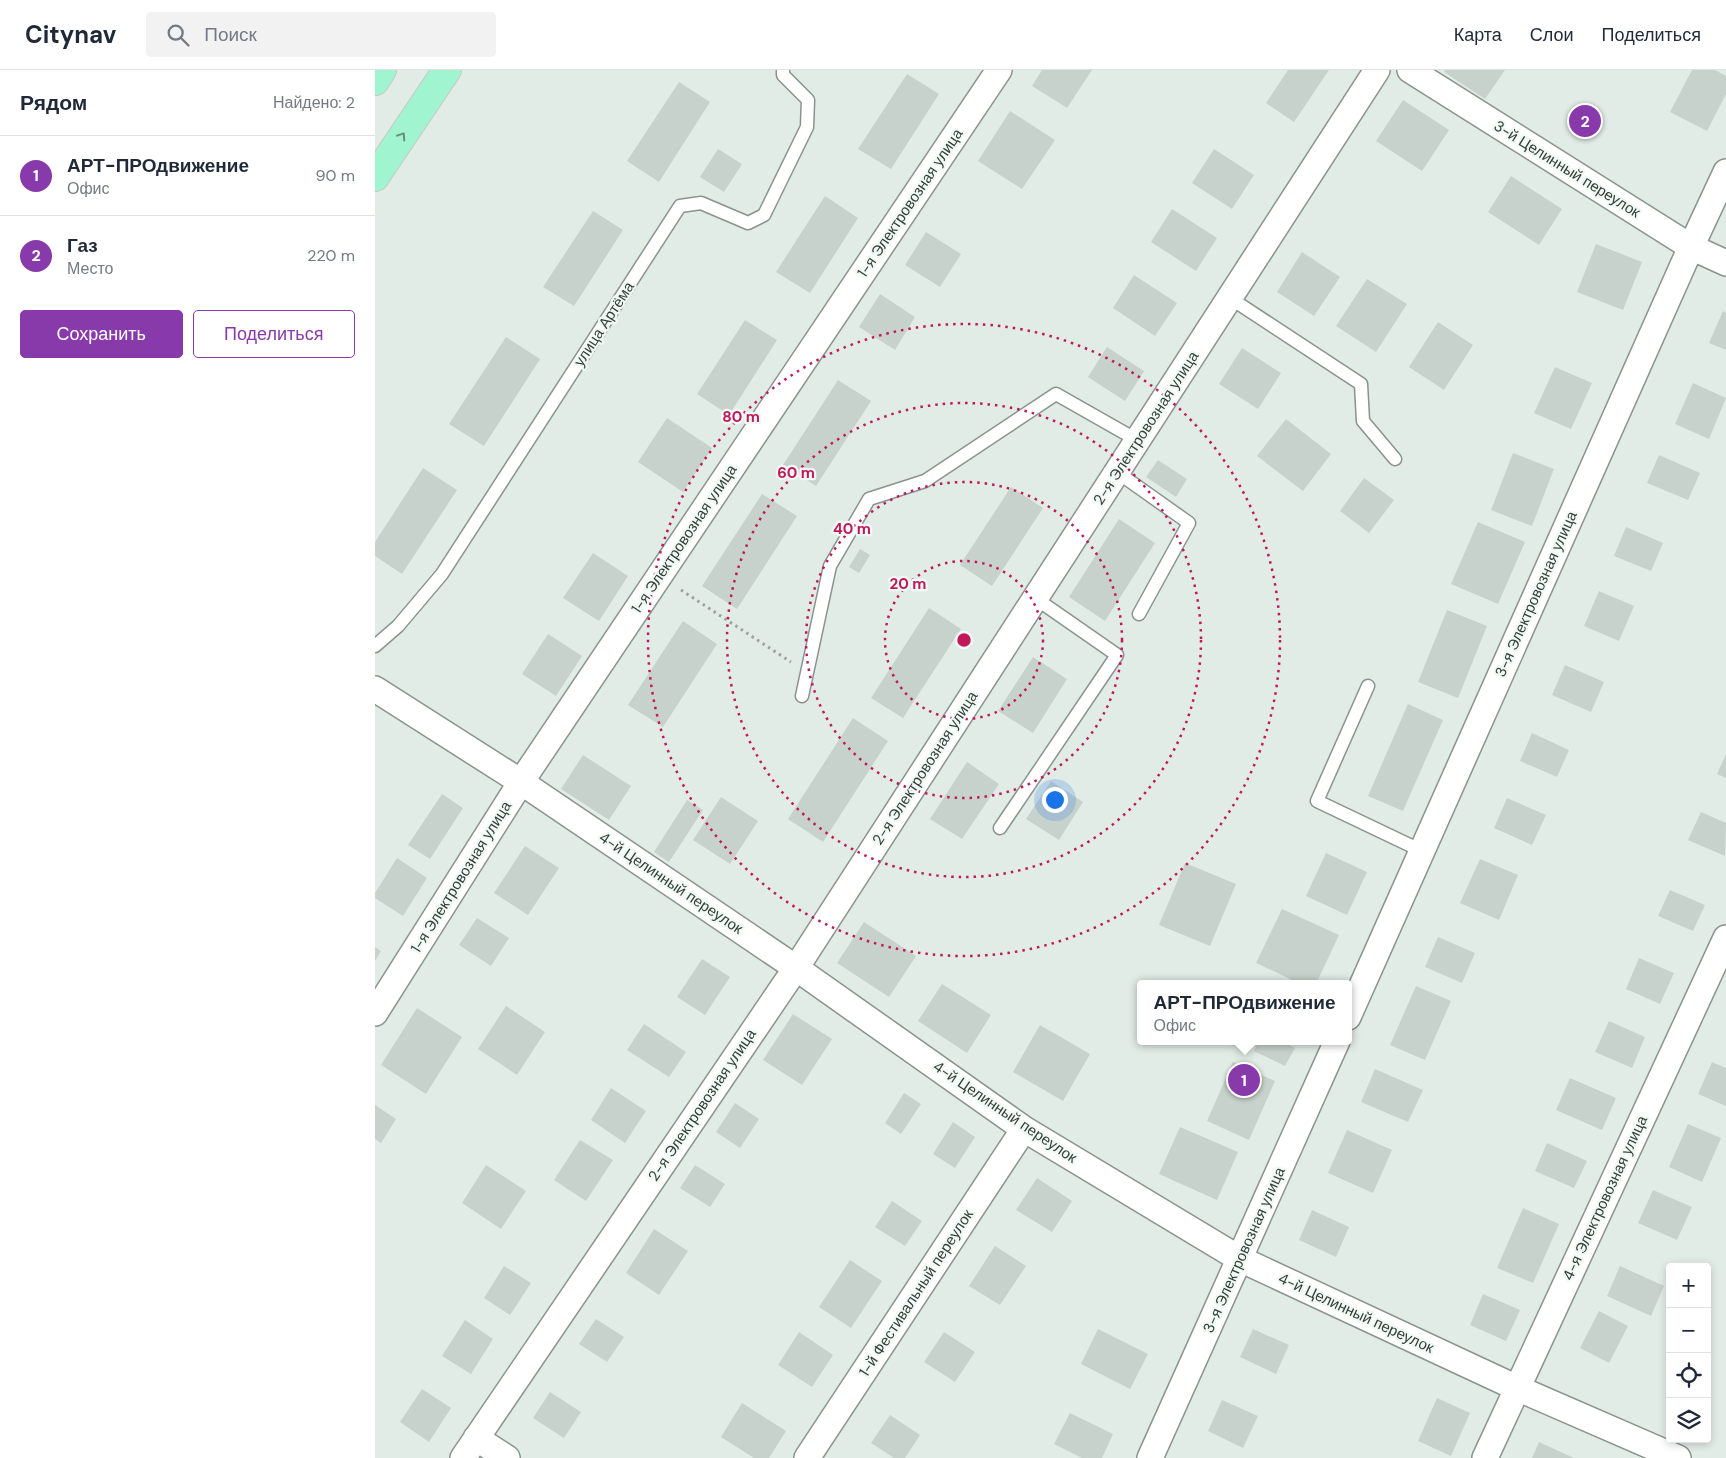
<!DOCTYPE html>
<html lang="ru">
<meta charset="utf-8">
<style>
body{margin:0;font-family:"DM Sans",sans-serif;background:#f2f2f3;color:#1f2937}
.controls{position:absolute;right:15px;bottom:15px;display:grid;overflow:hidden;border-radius:5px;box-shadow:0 2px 8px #0003}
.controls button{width:45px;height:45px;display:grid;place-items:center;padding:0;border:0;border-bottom:1px solid #e0e1e3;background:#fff;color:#1f2937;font:25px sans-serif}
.you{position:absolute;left:679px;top:729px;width:18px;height:18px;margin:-12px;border:4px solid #fff;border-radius:50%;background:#1a73e8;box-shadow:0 0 0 8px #1a73e833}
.badge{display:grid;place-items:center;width:32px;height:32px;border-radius:50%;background:#883aaa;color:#fff;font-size:16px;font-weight:700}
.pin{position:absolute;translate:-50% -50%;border:2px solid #fff;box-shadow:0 1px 5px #0006}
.popup{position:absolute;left:762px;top:910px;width:215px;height:65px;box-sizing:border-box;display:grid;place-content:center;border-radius:5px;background:#fff;filter:drop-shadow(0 1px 4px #0005);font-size:16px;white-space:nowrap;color:#747a83}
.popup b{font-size:19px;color:#1f2937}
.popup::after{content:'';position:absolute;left:50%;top:100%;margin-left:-10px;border:10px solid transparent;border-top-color:#fff}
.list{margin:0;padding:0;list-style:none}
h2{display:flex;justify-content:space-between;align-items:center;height:65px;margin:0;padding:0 20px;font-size:21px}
h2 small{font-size:16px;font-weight:400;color:#747a83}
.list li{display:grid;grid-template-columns:32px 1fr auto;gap:15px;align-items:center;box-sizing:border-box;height:80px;padding:0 20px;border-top:1px solid #e0e1e3}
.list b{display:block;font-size:19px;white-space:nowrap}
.list p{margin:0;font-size:16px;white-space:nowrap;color:#747a83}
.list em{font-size:16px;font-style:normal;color:#747a83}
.actions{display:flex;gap:10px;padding:15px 20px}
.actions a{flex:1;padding:11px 0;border:1px solid #883aaa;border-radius:5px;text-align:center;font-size:18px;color:#883aaa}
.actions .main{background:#883aaa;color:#fff}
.icon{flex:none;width:28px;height:28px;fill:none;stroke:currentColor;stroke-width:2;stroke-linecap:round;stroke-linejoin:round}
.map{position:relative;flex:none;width:1351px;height:1388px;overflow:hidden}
header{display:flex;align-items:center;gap:30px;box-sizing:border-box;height:70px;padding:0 25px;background:#fff;border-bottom:1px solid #e0e1e3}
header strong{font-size:24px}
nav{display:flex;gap:28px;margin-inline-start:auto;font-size:18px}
.search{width:350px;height:45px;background:#f2f2f3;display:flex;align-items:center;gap:12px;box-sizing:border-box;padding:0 18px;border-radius:5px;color:#747a83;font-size:19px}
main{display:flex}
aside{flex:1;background:#fff}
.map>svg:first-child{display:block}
.building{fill:#c8d2cc}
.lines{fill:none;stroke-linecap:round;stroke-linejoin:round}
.lane-casing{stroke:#8a938e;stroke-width:15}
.street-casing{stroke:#8a938e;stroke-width:28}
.primary-casing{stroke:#c7c8c8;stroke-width:30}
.path{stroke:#9ba39f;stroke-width:3;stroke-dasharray:2.5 4;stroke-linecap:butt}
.lane{stroke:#fff;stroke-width:12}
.street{stroke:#fff;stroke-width:25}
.primary{stroke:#a1f4d0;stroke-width:28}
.oneway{stroke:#678e7d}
.ring{fill:none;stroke:#c2185b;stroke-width:2.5;stroke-dasharray:2.5 5}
.labels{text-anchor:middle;stroke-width:4.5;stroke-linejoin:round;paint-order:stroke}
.street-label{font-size:15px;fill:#373b39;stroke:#effaf4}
.centre{fill:#c2185b;stroke:#effaf4;stroke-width:2.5}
.ring-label{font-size:15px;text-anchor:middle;font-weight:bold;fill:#c2185b;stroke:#effaf4;stroke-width:4.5;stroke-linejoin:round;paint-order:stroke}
</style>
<header>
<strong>Citynav</strong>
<div class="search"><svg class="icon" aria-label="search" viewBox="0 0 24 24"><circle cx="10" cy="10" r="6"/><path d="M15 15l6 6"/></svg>Поиск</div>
<nav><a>Карта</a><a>Слои</a><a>Поделиться</a></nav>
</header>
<main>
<aside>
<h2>Рядом<small>Найдено: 2</small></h2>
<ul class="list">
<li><span class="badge">1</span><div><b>АРТ-ПРОдвижение</b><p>Офис</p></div><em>90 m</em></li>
<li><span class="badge">2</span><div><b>Газ</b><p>Место</p></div><em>220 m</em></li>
</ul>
<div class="actions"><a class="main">Сохранить</a><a>Поделиться</a></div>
</aside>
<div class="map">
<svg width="1351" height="1388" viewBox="0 0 1351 1388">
<rect width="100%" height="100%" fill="#e2ece7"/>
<path class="building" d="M667 0H717L692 38 657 16Z
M913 0H954L919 52 891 33Z
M1070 0H1130L1110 29 1069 2Z
M1317 0H1340L1351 6V24L1332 61 1295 42Z
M532 4 564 24 516 99 483 79Z
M304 12 335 32 284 112 252 91Z
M1028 30 1074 60 1047 101 1001 71Z
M1209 36 1223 46 1210 65 1196 56Z
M635 41 680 70 647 119 603 91Z
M343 79 367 94 349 122 325 107Z
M839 79 879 105 857 139 817 113Z
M1136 106 1187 139 1164 175 1113 142Z
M450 126 483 148 435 223 401 202Z
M797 139 842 168 821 201 776 172Z
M218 141 248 160 199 236 168 217Z
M551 162 586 184 565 217 530 195Z
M1221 174 1267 192 1248 240 1202 222Z
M927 182 965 207 939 246 902 222Z
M759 205 802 233 780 266 738 238Z
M992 209 1032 234 1001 282 961 256Z
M505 224 540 247 520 280 484 257Z
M1348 241 1351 243V280L1334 273Z
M370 250 402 270 354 345 322 324Z
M1063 252 1098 275 1069 320 1034 297Z
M131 267 165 289 109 376 74 354Z
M732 277 769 301 750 331 713 307Z
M867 278 906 303 883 339 844 314Z
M1180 297 1217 313 1196 359 1159 343Z
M463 310 496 331 441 416 408 395Z
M1318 313 1351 328 1334 369 1300 354Z
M292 348 337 378 308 422 263 392Z
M911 349 956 384 928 421 882 386Z
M1138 383 1179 399 1157 456 1116 440Z
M1284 385 1325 403 1313 430 1272 413Z
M783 390 812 409 801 427 771 407Z
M48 398 82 420 27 504 0 486V472Z
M989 408 1019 430 994 463 965 441Z
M636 417 668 438 617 516 585 495Z
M387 424 422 446 362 539 327 516Z
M744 449 780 473 730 551 694 527Z
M1103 452 1150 472 1123 534 1076 514Z
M1251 457 1288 473 1276 501 1239 486Z
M485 479 495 485 484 503 474 497Z
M218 483 253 506 224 551 188 528Z
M1224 521 1259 536 1244 571 1209 556Z
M554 538 586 559 528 648 496 628Z
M1072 540 1112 556 1083 628 1043 612Z
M308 551 342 574 288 657 253 635Z
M173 564 207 586 181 626 147 604Z
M658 587 692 609 658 663 623 641Z
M1190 595 1229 612 1216 642 1177 625Z
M1033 634 1068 650 1028 741 993 726Z
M478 648 513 671 448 772 413 749Z
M1157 663 1194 680 1182 707 1145 691Z
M1351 684V708L1342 704Z
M208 685 256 716 234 750 186 719Z
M592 692 624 714 587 769 555 749Z
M676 711 708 732 684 770 651 749Z
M67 724 88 738 55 789 33 775Z
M346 727 383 751 355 794 318 770Z
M1132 728 1171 745 1157 775 1119 758Z
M312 730 328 740 294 792 279 782Z
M1326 742 1351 753 1350 786 1313 770Z
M150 776 184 798 153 845 119 823Z
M951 783 992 802 972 845 931 826Z
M22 788 52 808 28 846 0 828V823Z
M1105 789 1143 805 1124 850 1085 833Z
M810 793 861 814 835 876 784 855Z
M1295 820 1330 835 1318 861 1283 846Z
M907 839 964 865 941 914H926L881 893Z
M102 848 134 868 116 896 84 875Z
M489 852 541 886 514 927 462 893Z
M1063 867 1100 883 1087 913 1050 897Z
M0 877 6 881 0 891Z
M1264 888 1299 903 1285 934 1251 919Z
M327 889 355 907 330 945 302 927Z
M567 914 616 945 592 983 543 951Z
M1041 916 1076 931 1050 990 1015 975Z
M131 936 170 962 142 1005 103 979Z
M42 938 87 967 51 1024 6 995Z
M418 944 457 969 427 1015 388 990Z
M1234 951 1270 967 1257 998 1220 982Z
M269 954 311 982 294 1007 252 980Z
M665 955 715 984 688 1031 638 1002Z
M884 971H907L920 978 910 996 879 981Z
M858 992 900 1011 874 1070 832 1051Z
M1337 992 1351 998V1036L1323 1024Z
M1000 999 1048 1020 1033 1052 986 1032Z
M1195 1008 1241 1028 1227 1060 1181 1040Z
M236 1018 271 1041 250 1073 216 1050Z
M529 1023 546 1034 526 1064 510 1053Z
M360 1033 384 1049 365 1078 341 1062Z
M0 1035 21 1049 6 1073 0 1069Z
M578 1052 600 1067 580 1098 558 1084Z
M1313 1054 1346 1068 1327 1112 1294 1097Z
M805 1057 863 1082 842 1130 784 1104Z
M972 1060 1017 1080 998 1123 953 1103Z
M205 1070 238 1090 211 1131 179 1110Z
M1172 1073 1212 1091 1199 1118 1160 1101Z
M111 1095 151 1121 126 1159 87 1133Z
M320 1095 350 1114 335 1137 305 1118Z
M662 1108 697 1131 677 1162 641 1140Z
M1278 1120 1317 1137 1302 1170 1263 1153Z
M517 1131 547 1151 530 1176 500 1157Z
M1148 1138 1184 1154 1158 1213 1122 1198Z
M937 1140 974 1157 961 1187 924 1170Z
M279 1159 313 1181 284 1225 251 1203Z
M620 1176 651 1196 625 1235 594 1216Z
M475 1190 507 1211 476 1258 444 1237Z
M129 1196 156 1213 135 1245 109 1228Z
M1245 1196 1289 1216 1276 1246 1232 1226Z
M1108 1224 1145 1240 1131 1271 1095 1255Z
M1224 1241 1253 1256 1234 1293 1205 1278Z
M221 1249 249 1267 232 1292 204 1274Z
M90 1250 118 1269 96 1304 67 1286Z
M723 1259 773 1284 755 1319 706 1294Z
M878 1259 914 1275 901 1304 865 1287Z
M424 1262 458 1285 437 1317 403 1295Z
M569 1262 600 1282 580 1312 549 1292Z
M47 1319 76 1338 54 1372 25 1352Z
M175 1322 206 1342 189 1368 158 1348Z
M1062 1328 1095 1343 1076 1386 1043 1371Z
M847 1330 883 1346 868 1378 833 1361Z
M367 1333 411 1361 394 1388H379L346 1367Z
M695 1343 738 1364 727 1388H707L679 1374Z
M515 1345 545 1365 530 1388H519L496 1373Z
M1164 1372 1199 1388H1157Z"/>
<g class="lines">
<g class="lane-casing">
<path id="lane" d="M855 228 986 314 988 351 1020 389
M742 402 814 453 764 544
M0 576 23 556 67 504 305 136 326 133 373 153 389 145 432 57 433 30 408 5V0
M993 616 942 731 1047 781
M427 626 455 496 494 429 550 411 681 324 762 370
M625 758 742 585 660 528"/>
</g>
<g class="street-casing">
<path id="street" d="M1035 0 1316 177 1351 193
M0 619 146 712 421 898 649 1059 865 1189 1142 1318 1303 1388
M0 943 146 712 624 0
M973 947 1316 177 1351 102
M101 1368 132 1388
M88 1388 421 898 1002 0
M432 1388 649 1059
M775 1388 962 971
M1110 1388 1351 868"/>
</g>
<g class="primary-casing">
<path id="primary" d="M0 11 7 0
M0 107 72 0"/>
</g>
<path class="path" d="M306 520 416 592"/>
<use href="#lane" class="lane"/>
<use href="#street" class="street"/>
<use href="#primary" class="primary"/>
</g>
<defs><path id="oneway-chevron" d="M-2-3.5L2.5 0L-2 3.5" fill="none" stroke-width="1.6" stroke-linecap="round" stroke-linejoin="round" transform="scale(1.25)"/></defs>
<use class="oneway" href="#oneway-chevron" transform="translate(27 66) rotate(-56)"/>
<g class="ring">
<circle cx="589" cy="570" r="79"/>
<circle cx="589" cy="570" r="158"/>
<circle cx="589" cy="570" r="237"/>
<circle cx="589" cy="570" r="316"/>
</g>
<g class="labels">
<g class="street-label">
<text transform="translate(1192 99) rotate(32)" y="5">3-й Целинный переулок</text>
<text transform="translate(535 133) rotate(-56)" y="5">1-я Электровозная улица</text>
<text transform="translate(229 254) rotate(-57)" y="5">улица Артёма</text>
<text transform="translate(771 358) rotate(-57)" y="5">2-я Электровозная улица</text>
<text transform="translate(309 469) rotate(-56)" y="5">1-я Электровозная улица</text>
<text transform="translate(1161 524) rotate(-66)" y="5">3-я Электровозная улица</text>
<text transform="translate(550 698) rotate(-57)" y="5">2-я Электровозная улица</text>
<text transform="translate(86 807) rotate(-58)" y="5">1-я Электровозная улица</text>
<text transform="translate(296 813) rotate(34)" y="5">4-й Целинный переулок</text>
<text transform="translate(327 1035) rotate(-56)" y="5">2-я Электровозная улица</text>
<text transform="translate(630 1042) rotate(34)" y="5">4-й Целинный переулок</text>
<text transform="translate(1230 1128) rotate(-65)" y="5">4-я Электровозная улица</text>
<text transform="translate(869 1180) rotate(-66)" y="5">3-я Электровозная улица</text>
<text transform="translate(541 1223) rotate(-57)" y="5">1-й Фестивальный переулок</text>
<text transform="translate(981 1243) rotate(25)" y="5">4-й Целинный переулок</text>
</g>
</g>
<circle cx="589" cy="570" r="8" class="centre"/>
<g class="ring-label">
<text x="366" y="352">80 m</text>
<text x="421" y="408">60 m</text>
<text x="477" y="464">40 m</text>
<text x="533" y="519">20 m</text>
</g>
</svg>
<div class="controls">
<button>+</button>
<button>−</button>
<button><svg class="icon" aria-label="locate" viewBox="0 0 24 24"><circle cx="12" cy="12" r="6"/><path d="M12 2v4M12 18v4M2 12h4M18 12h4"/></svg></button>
<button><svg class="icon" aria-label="layers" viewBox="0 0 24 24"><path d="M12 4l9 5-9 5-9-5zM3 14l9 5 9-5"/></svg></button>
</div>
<div class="you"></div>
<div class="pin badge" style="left:869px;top:1010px">1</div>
<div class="popup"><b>АРТ-ПРОдвижение</b>Офис</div>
<div class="pin badge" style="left:1210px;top:51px">2</div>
</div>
</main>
